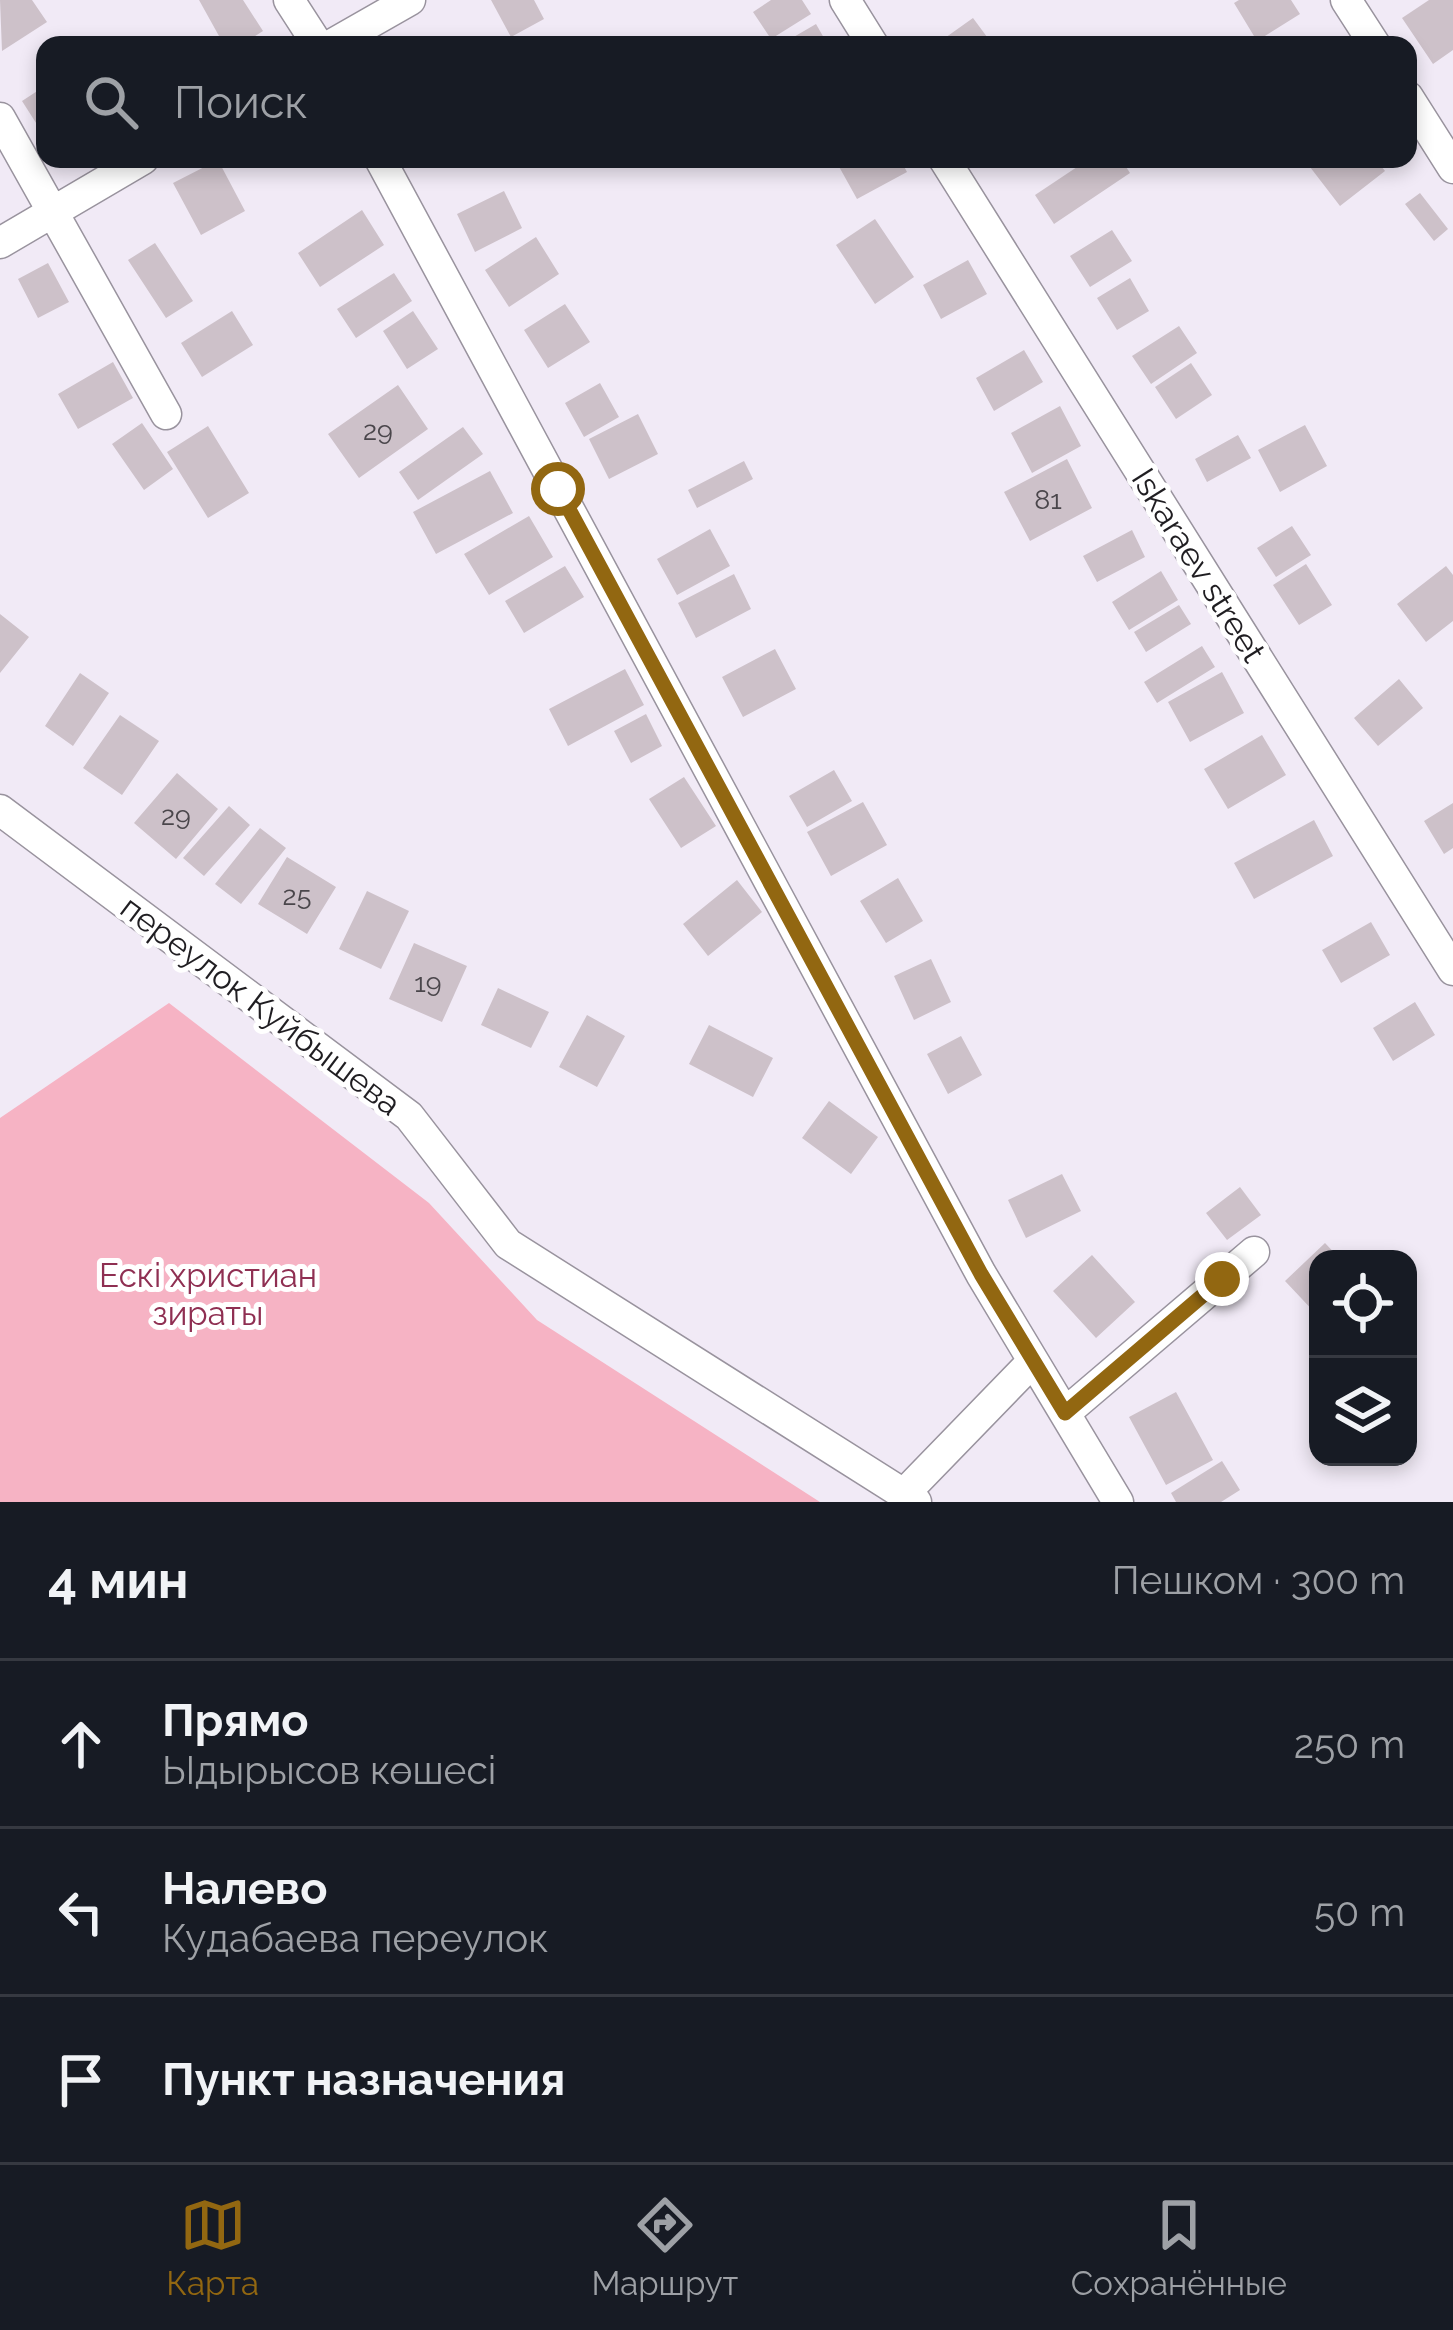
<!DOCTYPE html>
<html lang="ru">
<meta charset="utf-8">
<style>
body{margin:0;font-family:Raleway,sans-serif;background:#242831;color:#f1f3f6}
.controls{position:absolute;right:36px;bottom:36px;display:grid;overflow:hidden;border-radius:24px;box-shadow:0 6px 18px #0003}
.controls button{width:108px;height:108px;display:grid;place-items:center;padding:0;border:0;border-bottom:3px solid #363941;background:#171b24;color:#f1f3f6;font:60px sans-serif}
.stop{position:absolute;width:36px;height:36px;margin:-27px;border:9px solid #926711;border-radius:50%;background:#fff}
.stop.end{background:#926711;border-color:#fff;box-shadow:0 3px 12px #0008}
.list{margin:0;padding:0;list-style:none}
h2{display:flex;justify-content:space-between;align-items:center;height:156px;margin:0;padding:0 48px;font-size:51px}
h2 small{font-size:39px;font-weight:400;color:#9ea1a6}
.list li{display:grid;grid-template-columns:78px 1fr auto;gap:36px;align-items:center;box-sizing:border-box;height:168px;padding:0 48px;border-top:3px solid #363941}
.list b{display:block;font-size:45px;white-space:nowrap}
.list p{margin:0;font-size:39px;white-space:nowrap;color:#9ea1a6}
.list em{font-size:39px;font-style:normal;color:#9ea1a6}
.icon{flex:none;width:66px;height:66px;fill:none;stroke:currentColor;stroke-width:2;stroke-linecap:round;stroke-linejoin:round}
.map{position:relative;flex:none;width:1453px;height:1502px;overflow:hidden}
.search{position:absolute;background:#171b24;box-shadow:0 6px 18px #0003;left:36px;right:36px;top:36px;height:132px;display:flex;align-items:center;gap:30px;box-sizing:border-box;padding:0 42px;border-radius:24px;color:#9ea1a6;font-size:45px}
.sheet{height:660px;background:#171b24}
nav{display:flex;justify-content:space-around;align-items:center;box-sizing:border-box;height:168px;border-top:3px solid #363941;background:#171b24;font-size:33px;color:#9ea1a6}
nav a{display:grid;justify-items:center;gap:6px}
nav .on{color:#926711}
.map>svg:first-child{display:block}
.green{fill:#f6b3c4}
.building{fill:#cdc1c9}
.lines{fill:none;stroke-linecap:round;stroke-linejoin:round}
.minor-casing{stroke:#99939e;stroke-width:33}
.minor{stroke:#fff;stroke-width:30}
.route{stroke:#926711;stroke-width:15}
.labels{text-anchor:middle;stroke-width:10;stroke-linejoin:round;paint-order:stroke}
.number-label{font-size:27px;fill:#4a464b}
.street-label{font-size:33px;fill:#1f1d21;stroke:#fff}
.park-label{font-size:33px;fill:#8f2f52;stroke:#fff}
</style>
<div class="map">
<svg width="1453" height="1502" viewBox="0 0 1453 1502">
<rect width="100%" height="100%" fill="#f1eaf6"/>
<path class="green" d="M169 1003 429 1203 537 1320 820 1502H0V1118Z"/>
<path class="building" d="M0 0H32L47 22 2 51Z
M199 0H243L263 31 241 45H224Z
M491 0H534L544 19 511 37Z
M771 0H802L811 14 771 39 753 12Z
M1239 0H1291L1300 14 1257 41 1234 3Z
M1429 0H1453V50L1433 64 1402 18Z
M973 18 993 45H935Z
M816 24 828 45H780Z
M45 86V137L22 101Z
M844 159H900L907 172 857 199 837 163Z
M1089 159H1121L1130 173 1054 224 1035 195Z
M1321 159H1376L1385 171 1340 206 1310 167Z
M218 160 245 211 201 235 173 183Z
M504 191 522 228 475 252 457 214Z
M1420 193 1448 229 1434 241 1405 204Z
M362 210 384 245 320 287 298 253Z
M875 219 914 277 875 304 836 245Z
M1112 230 1132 261 1090 287 1070 256Z
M536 237 559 274 509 307 485 270Z
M155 243 193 301 166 318 128 260Z
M968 260 987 294 941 319 923 285Z
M48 263 69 302 38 318 18 279Z
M394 273 412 301 356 338 337 309Z
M1130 278 1149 311 1117 330 1097 298Z
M565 304 590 342 548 368 524 330Z
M232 311 253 345 202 377 181 343Z
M413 311 438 349 407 369 383 331Z
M1179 326 1197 353 1151 384 1132 356Z
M1024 350 1043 382 994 411 976 378Z
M113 362 133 398 78 429 58 394Z
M1191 363 1212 395 1176 419 1155 387Z
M600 383 619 417 584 437 565 403Z
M398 385 428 429 359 478 328 434Z
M1060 406 1081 446 1032 473 1011 433Z
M638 414 658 454 609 479 589 439Z
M142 423 173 469 144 490 112 444Z
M1305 425 1327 466 1280 492 1258 450Z
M208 426 249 493 208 518 167 452Z
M463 427 483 454 418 500 399 472Z
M1238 435 1251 458 1207 482 1195 459Z
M1067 459 1092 508 1030 541 1004 492Z
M744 461 753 479 697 508 688 490Z
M490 471 513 513 436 554 413 512Z
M529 516 553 557 489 595 464 554Z
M1292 526 1311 555 1276 577 1257 548Z
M710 529 730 566 677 595 657 559Z
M1132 530 1145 557 1097 582 1083 556Z
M1306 564 1332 605 1299 625 1273 585Z
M565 566 584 597 524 633 505 601Z
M1446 566 1453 575V621L1426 642 1397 604Z
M1161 571 1178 600 1129 630 1112 602Z
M734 574 751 609 696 638 678 603Z
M1179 605 1191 624 1146 652 1134 632Z
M0 614 29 637 0 673Z
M1202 646 1215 667 1157 703 1144 682Z
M775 649 796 689 743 717 722 677Z
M625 669 644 705 568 746 549 709Z
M1222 672 1244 713 1190 742 1168 702Z
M80 673 109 693 73 746 45 726Z
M1399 679 1423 708 1378 746 1354 718Z
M646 714 662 746 631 763 614 731Z
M120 715 159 741 122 795 83 768Z
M1262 735 1286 775 1228 809 1204 769Z
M834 770 852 801 807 827 789 796Z
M177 773 218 809 176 859 134 823Z
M684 777 716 826 681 848 649 799Z
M863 802 887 845 831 876 807 832Z
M1453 803V848L1444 854 1424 821Z
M229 806 250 825 204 876 183 858Z
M1314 820 1333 856 1254 899 1234 863Z
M260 828 286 848 241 904 215 884Z
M287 857 336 887 307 934 258 904Z
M898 878 923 921 886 943 860 901Z
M737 880 762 912 708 956 683 924Z
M367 891 409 911 381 969 339 949Z
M1371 922 1390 955 1341 983 1322 950Z
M414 943 467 966 442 1022 389 999Z
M931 959 951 1002 914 1020 894 976Z
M498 988 549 1012 531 1048 481 1025Z
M1415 1002 1435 1035 1393 1061 1373 1028Z
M587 1015 625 1036 597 1087 559 1067Z
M709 1025 773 1058 753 1097 689 1064Z
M961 1036 982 1075 948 1094 927 1054Z
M829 1101 878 1137 851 1174 802 1138Z
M1062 1174 1081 1211 1026 1238 1008 1200Z
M1240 1187 1261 1215 1227 1240 1206 1213Z
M1325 1243 1340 1259H1318V1316L1285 1281Z
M1092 1255 1135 1302 1096 1338 1053 1291Z
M1176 1392 1213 1460 1166 1485 1129 1417Z
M1222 1461 1240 1490 1221 1502H1176L1171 1493Z"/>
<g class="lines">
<g class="minor-casing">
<path id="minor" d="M289 0 318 45
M845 0 873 45
M1346 0 1375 45
M331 45 410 0
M1408 97 1453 168
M0 118 166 414
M380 159 981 1274 1118 1502
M944 159 1453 970
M0 243 143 159
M0 810 409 1116 508 1244 916 1502
M1065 1413 1254 1252
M904 1494 1033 1361"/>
</g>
<use href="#minor" class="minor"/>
</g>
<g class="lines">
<path class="route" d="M558 489 981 1274 1065 1413 1222 1279"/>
</g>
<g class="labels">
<g class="number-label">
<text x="378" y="440">29</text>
<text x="1048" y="509">81</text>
<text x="176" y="825">29</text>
<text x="297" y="905">25</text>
<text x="428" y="992">19</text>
</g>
<g class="street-label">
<text transform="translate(1199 565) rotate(58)" y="12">Iskaraev street</text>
<text transform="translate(261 1005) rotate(37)" y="12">переулок Куйбышева</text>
</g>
<g class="park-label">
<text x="208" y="1287">Ескі христиан<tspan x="208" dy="38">зираты</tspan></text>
</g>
</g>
</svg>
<div class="controls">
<button><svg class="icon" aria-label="locate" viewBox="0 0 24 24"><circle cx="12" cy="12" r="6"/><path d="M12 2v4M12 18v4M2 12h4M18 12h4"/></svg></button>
<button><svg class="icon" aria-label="layers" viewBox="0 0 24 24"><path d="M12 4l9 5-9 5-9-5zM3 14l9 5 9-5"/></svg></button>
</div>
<div class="stop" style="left:558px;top:489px"></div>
<div class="stop end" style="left:1222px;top:1279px"></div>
<div class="search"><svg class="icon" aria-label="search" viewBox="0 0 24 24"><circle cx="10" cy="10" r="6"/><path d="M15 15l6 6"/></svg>Поиск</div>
</div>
<section class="sheet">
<h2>4 мин<small>Пешком · 300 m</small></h2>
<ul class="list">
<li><svg class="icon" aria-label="ahead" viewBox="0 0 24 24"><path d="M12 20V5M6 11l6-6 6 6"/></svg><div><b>Прямо</b><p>Ыдырысов көшесі</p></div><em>250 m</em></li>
<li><svg class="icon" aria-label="left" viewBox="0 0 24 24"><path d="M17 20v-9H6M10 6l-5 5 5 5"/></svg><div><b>Налево</b><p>Кудабаева переулок</p></div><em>50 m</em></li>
<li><svg class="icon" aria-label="arrive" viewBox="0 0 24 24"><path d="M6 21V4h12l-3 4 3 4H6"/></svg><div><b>Пункт назначения</b></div></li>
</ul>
</section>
<nav>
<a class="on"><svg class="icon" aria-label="map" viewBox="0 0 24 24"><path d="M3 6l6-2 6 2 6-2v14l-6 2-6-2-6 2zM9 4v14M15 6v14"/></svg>Карта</a>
<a><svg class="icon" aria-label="directions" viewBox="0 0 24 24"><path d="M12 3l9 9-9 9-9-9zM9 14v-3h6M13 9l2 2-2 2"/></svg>Маршрут</a>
<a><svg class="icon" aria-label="saved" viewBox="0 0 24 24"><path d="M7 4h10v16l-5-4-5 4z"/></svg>Сохранённые</a>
</nav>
